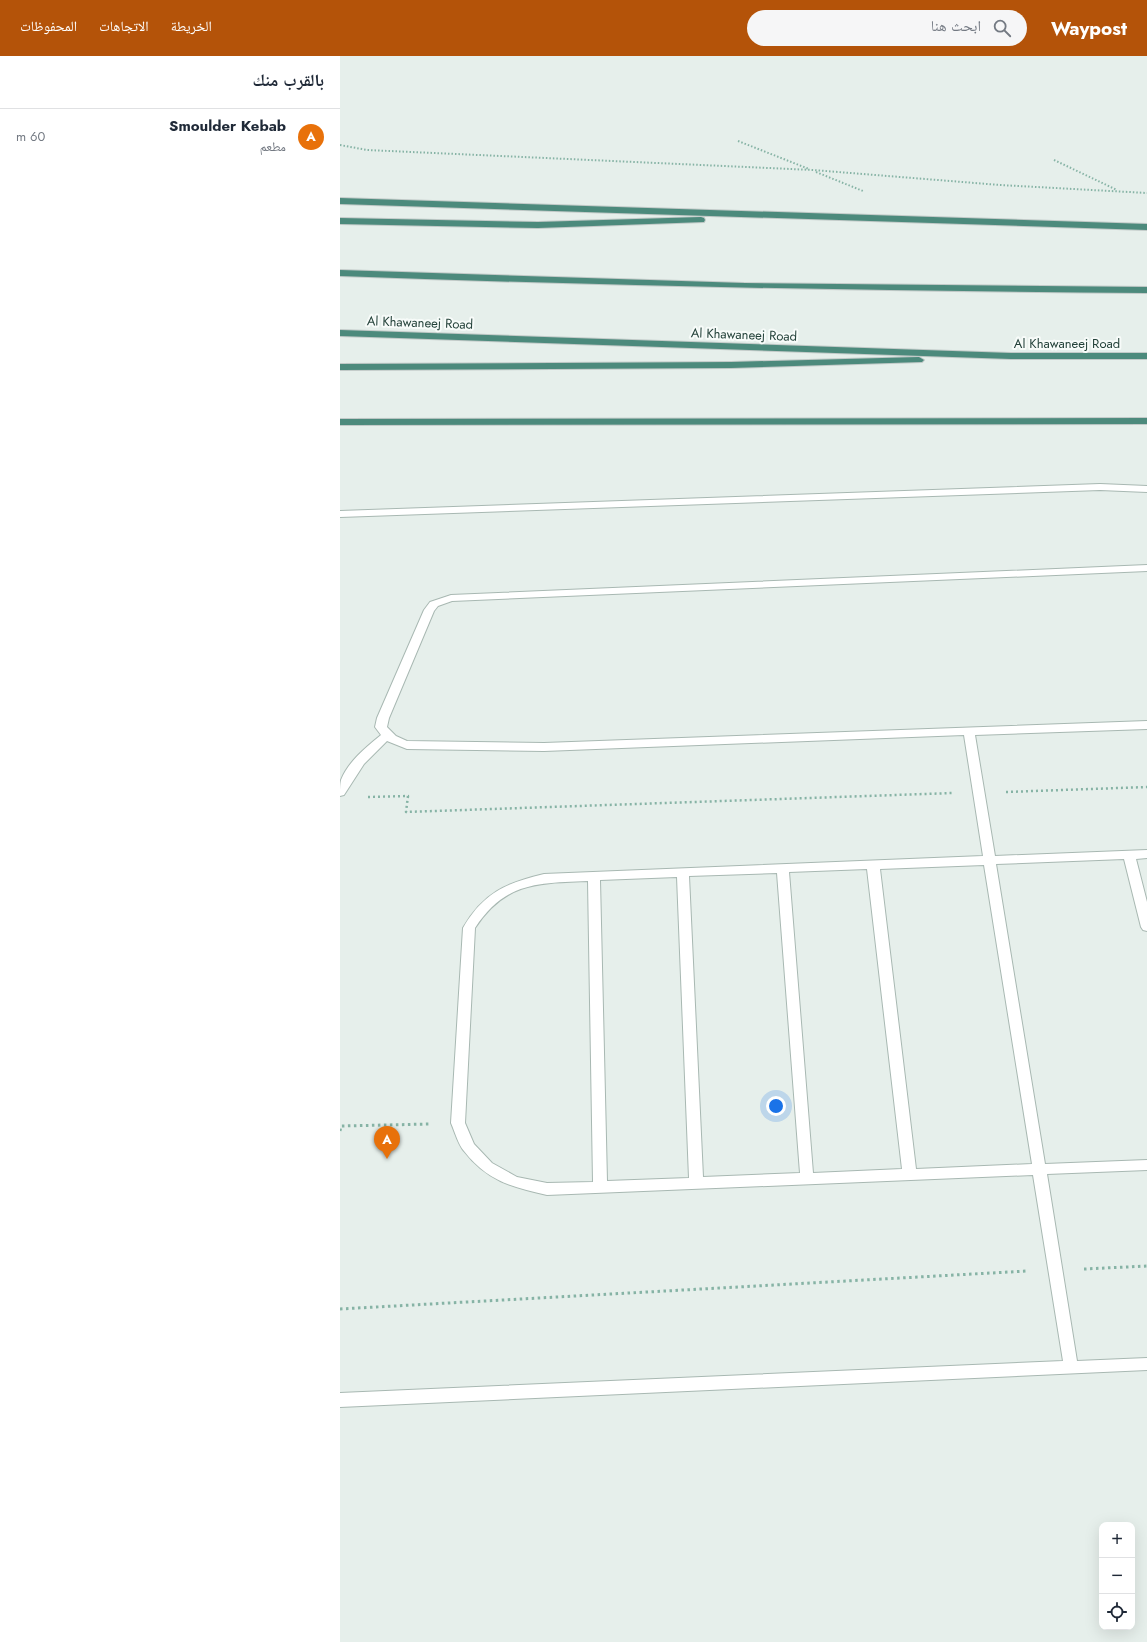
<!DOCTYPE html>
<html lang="ar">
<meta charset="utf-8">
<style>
body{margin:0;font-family:Jost,"Noto Naskh Arabic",sans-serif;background:#f6f6f7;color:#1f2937;direction:rtl}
.controls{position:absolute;right:12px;bottom:12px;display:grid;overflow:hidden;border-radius:8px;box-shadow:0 4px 16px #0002}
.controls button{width:36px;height:36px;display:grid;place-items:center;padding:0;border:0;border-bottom:1px solid #e0e1e3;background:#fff;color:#1f2937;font:20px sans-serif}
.you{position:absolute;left:436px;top:1050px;width:14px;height:14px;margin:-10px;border:3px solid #fff;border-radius:50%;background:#1a73e8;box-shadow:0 0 0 6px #1a73e833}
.badge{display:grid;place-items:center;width:26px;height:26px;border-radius:50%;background:#b45309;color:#fff;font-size:13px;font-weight:700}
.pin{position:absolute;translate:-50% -33px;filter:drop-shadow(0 1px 2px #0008)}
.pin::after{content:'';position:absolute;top:21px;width:14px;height:12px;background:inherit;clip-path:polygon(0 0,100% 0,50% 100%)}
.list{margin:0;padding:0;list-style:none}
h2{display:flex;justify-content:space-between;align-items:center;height:52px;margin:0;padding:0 16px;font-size:17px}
h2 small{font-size:13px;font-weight:400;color:#747a83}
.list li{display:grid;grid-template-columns:26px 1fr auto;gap:12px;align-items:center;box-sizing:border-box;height:56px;padding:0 16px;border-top:1px solid #e0e1e3}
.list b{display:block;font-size:15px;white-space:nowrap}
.list p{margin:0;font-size:13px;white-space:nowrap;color:#747a83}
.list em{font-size:13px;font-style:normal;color:#747a83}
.icon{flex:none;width:22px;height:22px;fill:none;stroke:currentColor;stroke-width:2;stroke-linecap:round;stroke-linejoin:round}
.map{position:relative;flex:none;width:807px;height:1586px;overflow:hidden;direction:ltr}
header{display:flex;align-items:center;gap:24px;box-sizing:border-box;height:56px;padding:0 20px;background:#b45309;color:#fff}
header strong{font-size:19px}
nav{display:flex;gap:22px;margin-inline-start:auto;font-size:14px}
.search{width:280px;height:36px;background:#f6f6f7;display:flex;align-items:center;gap:10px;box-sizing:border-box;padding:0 14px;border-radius:22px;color:#747a83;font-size:15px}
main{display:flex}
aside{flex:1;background:#fff}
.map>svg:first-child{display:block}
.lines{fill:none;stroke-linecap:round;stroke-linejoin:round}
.service-casing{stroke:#a8b8b2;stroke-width:2}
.trunk-casing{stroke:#c2cac8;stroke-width:2}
.path-far2{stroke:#86b3a5;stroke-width:2;stroke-dasharray:1.5 2;stroke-linecap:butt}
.path-far1{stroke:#86b3a5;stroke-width:2.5;stroke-dasharray:2 3;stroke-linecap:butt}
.path{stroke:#86b3a5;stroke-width:3;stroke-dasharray:2.5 3.5;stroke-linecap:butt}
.service{fill:#fff;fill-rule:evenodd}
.trunk{fill:#4c8a7c;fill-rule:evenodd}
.labels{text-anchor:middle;stroke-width:4;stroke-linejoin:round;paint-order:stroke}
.far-street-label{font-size:13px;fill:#24423a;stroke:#f7fbf9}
</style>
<header>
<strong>Waypost</strong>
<div class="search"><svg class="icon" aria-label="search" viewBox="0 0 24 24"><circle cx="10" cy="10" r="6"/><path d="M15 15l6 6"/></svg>ابحث هنا</div>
<nav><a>الخريطة</a><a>الاتجاهات</a><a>المحفوظات</a></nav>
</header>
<main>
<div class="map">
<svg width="807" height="1586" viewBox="0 0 807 1586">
<rect width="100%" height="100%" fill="#e6efeb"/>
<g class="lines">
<g class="service-casing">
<path id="service" d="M760 428 807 430V436L760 434 0 461V455Z
M807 509V515L112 545 98 550 94 555 49 662 47 671 56 680 67 685 204 687 807 665V673L635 679 655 800 807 794V802L796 803 807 846V875L803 874 801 871 784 803 656 808 705 1108 807 1104V1114L707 1118 737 1305 807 1302V1314L0 1351V1337L723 1305 693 1119 207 1139C172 1131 147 1125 124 1095 118 1088 115 1076 111 1067L123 872C143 837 166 827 204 818L643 800 624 679 204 695 67 693 47 685 24 708 4 739 0 740C0 735 0 728 1 724 8 706 26 691 41 679L35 671 37 662 84 554 90 546 111 539ZM644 809 692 1108 576 1113 540 813ZM527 813 562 1113 473 1117 449 816ZM437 817 460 1117 363 1121 349 820ZM337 821 349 1122 267 1125 260 824ZM248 825 253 1126 207 1127 177 1121 152 1107 134 1088 125 1067 135 872C165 826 198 827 248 825Z"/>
</g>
<g class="trunk-casing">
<path id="trunk" d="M0 142 807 168V174L0 148Z
M361 161 364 162 365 164 364 166 198 172 0 168V162L198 166Z
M0 214 404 227 807 231V237C538 235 269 230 0 220Z
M0 274 671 297H807V303H671L0 280Z
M579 301 584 304 582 306 391 312 0 314V308L391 306Z
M807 362V368L0 369V363Z"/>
</g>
<path class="path-far2" d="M398 85 469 113
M0 89 27 94 473 114 660 129 807 137
M714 104 777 134
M476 116 523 135"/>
<path class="path-far1" d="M666 736 807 731
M28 741 68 740 66 756 613 737"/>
<path class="path" d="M0 1075 1 1070 90 1068
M744 1213 807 1210
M0 1253 687 1215"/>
<use href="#service" class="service"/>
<use href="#trunk" class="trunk"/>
</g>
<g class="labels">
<g class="far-street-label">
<text transform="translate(80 266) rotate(2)" y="5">Al Khawaneej Road</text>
<text transform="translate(404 278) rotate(2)" y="5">Al Khawaneej Road</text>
<text x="727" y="292">Al Khawaneej Road</text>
</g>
</g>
</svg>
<div class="controls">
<button>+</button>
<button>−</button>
<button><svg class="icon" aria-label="locate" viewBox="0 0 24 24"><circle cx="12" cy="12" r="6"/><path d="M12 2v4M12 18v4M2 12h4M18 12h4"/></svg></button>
</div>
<div class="you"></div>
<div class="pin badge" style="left:47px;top:1103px;background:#e8710a">A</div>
</div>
<aside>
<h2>بالقرب منك<small></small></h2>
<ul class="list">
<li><span class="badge" style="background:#e8710a">A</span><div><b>Smoulder Kebab</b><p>مطعم</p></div><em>60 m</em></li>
</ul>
</aside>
</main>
